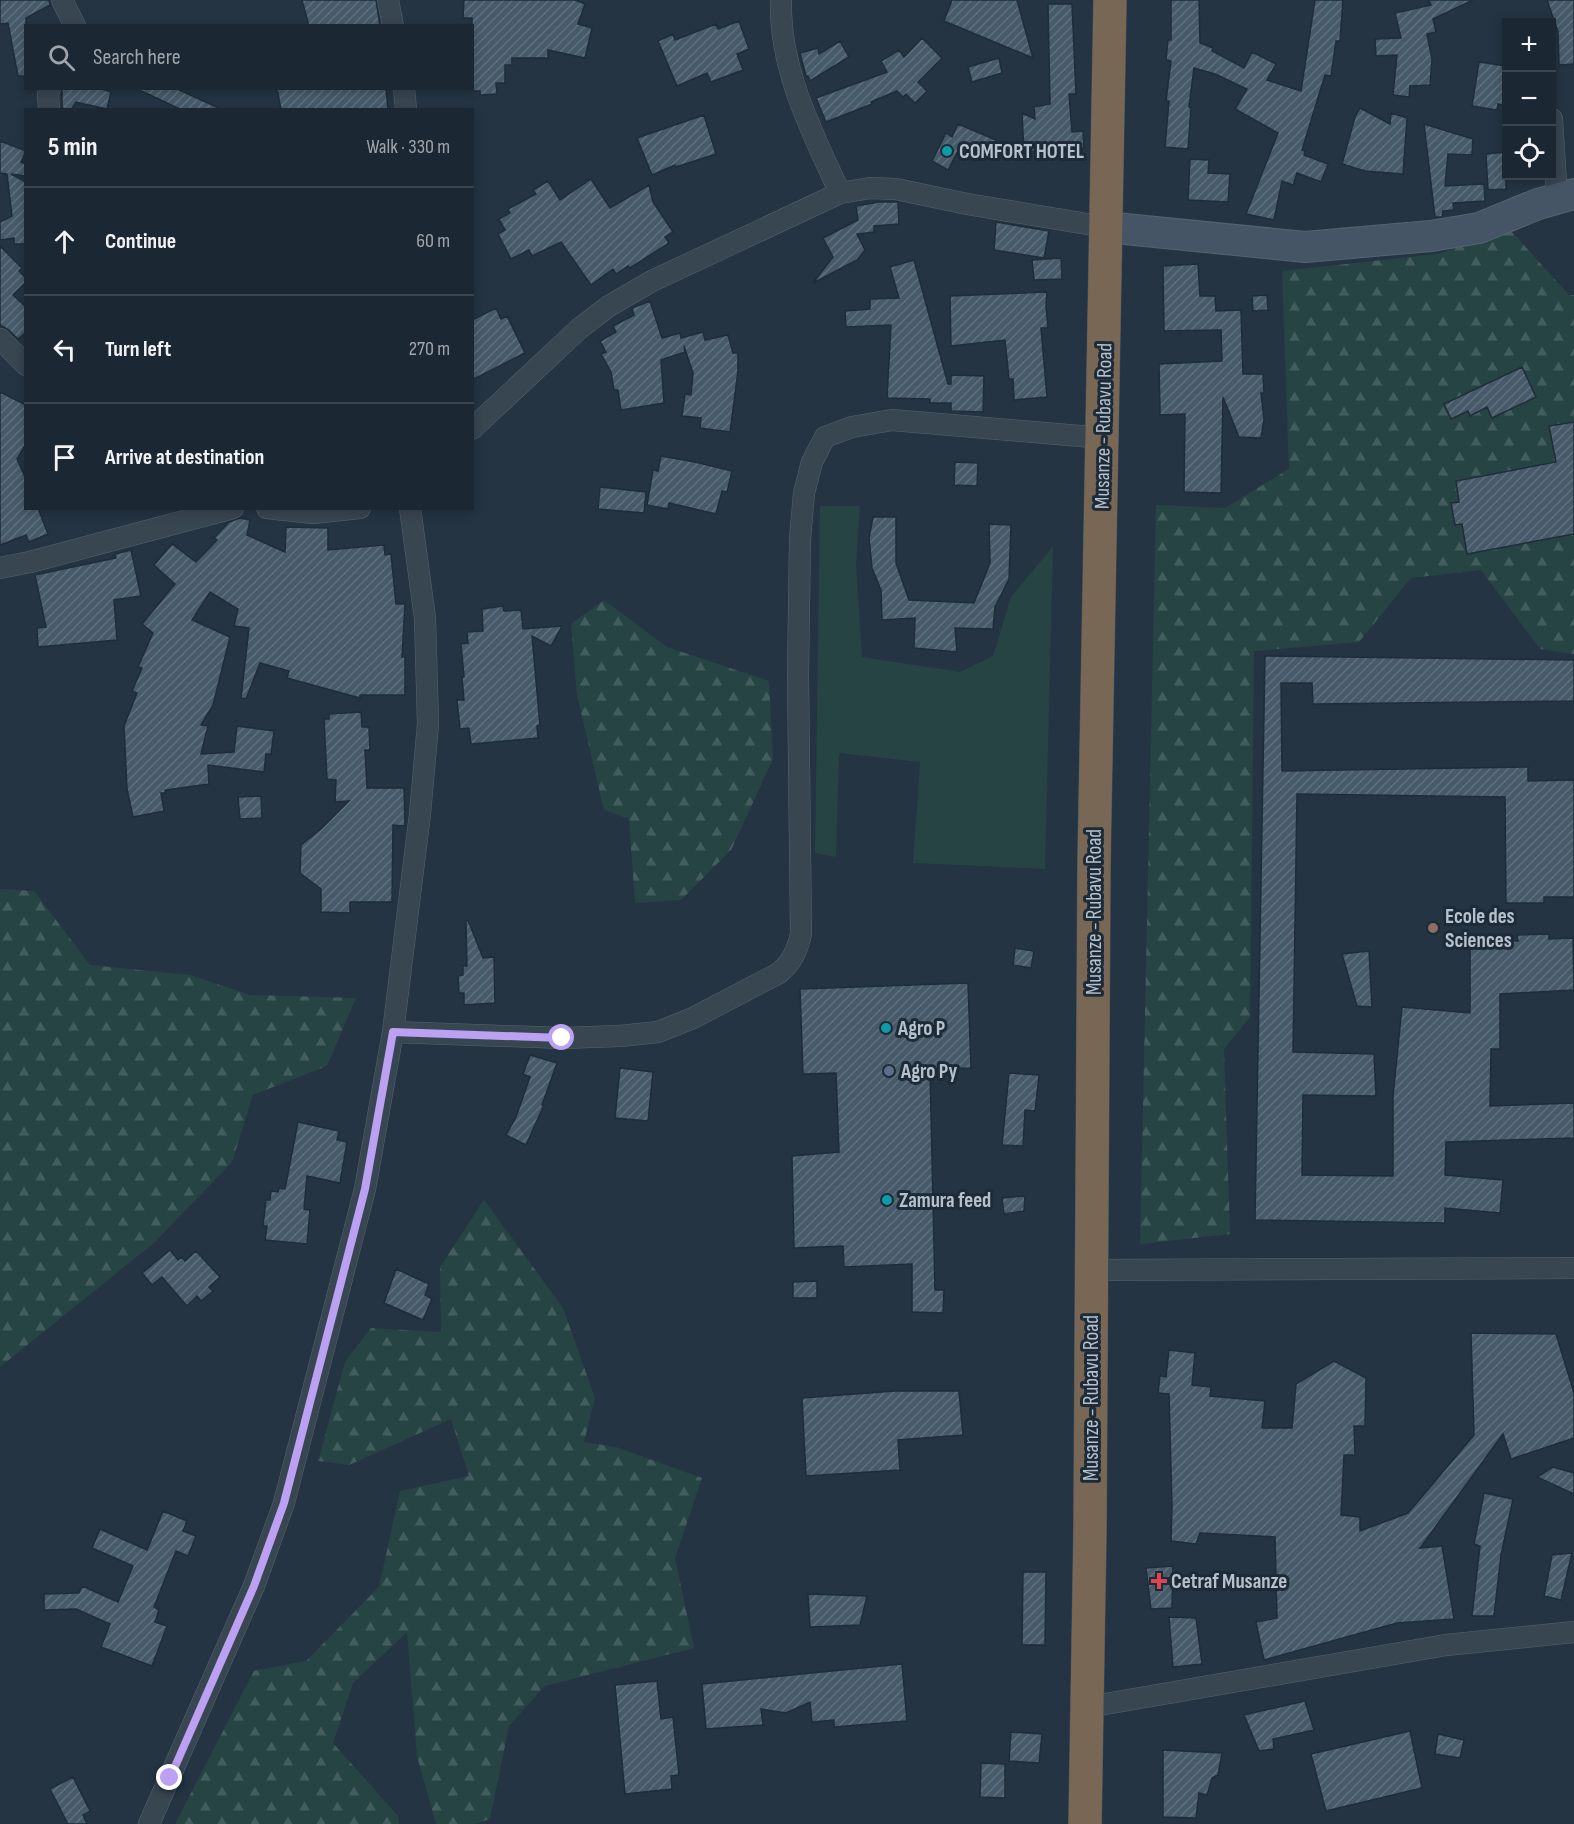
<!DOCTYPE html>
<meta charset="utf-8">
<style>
body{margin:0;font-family:"Sofia Sans Condensed",sans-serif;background:#28333e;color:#f1f3f6}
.controls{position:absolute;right:18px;top:18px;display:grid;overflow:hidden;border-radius:0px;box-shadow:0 3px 9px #0003}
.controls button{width:54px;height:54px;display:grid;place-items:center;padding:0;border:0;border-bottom:2px solid #39444d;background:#1b2732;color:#f1f3f6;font:30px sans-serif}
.stop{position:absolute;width:18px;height:18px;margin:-14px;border:4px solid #bca0f2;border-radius:50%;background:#fff}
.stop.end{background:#bca0f2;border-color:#fff;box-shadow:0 2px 6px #0008}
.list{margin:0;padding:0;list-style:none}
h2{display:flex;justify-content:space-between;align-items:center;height:78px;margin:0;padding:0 24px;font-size:26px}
h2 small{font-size:20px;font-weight:400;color:#a0a5ac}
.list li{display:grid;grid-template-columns:39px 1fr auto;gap:18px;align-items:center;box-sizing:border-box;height:108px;padding:0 24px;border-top:2px solid #39444d}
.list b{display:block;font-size:22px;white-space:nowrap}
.list em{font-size:20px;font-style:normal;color:#a0a5ac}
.icon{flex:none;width:33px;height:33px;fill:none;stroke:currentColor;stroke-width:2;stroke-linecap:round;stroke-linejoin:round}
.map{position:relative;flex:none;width:1574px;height:1824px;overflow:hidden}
.search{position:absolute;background:#1b2732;box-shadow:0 3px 9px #0003;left:24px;top:24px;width:450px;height:66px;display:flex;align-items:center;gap:15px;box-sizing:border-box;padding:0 21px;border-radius:0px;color:#a0a5ac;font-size:22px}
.panel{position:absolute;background:#1b2732;box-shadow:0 3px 9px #0003;left:24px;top:108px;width:450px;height:402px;border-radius:0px}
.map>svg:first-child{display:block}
.green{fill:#264444}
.forest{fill:url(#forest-firs)}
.building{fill:url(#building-hatch);stroke:#1f2d39;stroke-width:1.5}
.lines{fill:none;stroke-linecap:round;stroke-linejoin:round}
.street-casing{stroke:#56646f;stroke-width:22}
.secondary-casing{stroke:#56646f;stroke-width:32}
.highway-casing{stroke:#43515c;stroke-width:34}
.street{stroke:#384652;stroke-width:21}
.secondary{stroke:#465566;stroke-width:30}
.highway{stroke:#796755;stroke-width:33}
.route{stroke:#bca0f2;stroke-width:8}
.culture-dot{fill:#0f9aa8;stroke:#1d2b38;stroke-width:2}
.education-dot{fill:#8d6e63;stroke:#1d2b38;stroke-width:2}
.service-dot{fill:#5c6f8a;stroke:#1d2b38;stroke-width:2}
.health-dot{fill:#e0444e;stroke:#1d2b38;stroke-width:2}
.labels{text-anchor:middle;stroke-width:6;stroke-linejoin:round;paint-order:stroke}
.poi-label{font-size:21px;font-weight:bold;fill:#b5c1cc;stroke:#1d2b38;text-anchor:start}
.street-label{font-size:21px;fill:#b5c1cc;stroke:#1d2b38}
</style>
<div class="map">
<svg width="1574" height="1824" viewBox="0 0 1574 1824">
<defs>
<pattern id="forest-firs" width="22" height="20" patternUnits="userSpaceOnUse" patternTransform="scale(1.5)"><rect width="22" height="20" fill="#264444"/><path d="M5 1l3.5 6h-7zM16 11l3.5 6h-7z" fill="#435d5e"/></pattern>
<pattern id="building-hatch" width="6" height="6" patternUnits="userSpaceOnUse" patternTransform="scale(1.5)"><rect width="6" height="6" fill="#475a69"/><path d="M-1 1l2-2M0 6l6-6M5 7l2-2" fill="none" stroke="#5f707d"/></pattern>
</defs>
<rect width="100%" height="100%" fill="#243443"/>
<path class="green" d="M820 506H860L856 564 862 657 960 672 993 656 1011 597 1053 546 1045 869 913 863 920 762 839 753 836 857 815 853Z"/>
<path class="forest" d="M1511 231 1569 295H1574V654L1540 649 1481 570 1411 578 1359 642 1254 651 1250 1017 1224 1049 1230 1234 1140 1244 1156 505 1225 508 1289 469 1282 271 1437 254Z
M604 600 667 647 769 681 773 759 731 850 681 900 635 903 629 819 604 810 577 695 571 624Z
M0 889 34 891 90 965 190 975 250 995 356 998 327 1066 253 1095 232 1162 155 1242 0 1367Z
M484 1200 563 1308 595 1398 584 1442 616 1447 702 1478 675 1558 694 1648 545 1686 509 1726 490 1819 475 1824H436L417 1756 407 1632 353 1683 333 1743 398 1816 399 1824H175L254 1671 306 1661 379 1587 400 1491 469 1476 451 1419 349 1465 318 1461 345 1362 371 1328 441 1332 440 1267Z"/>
<path class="building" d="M0 0H49L50 5 26 18V76H18L8 23 0 24Z
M302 0H376L380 26H309Z
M464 0H575L585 4 578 24 592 28 585 58 548 50V58H512V65H505V83H496L497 94 480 95V91H472V18H463Z
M952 0H1017L1033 58 944 21Z
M1171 0H1199L1200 43 1213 48 1212 51 1244 68 1252 52 1276 64 1267 80 1301 91 1315 0H1343L1340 41H1336L1331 76 1325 75 1302 150 1305 151 1304 155 1328 164 1321 182 1297 173 1293 185 1282 181 1274 220 1246 214 1278 133 1235 109 1247 89 1215 74 1194 68 1189 107 1191 108 1188 149 1165 147 1169 101H1166L1171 61 1166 60 1168 40H1171Z
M1429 0H1473L1433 19 1436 32 1427 34 1432 59 1430 85 1410 86 1409 97 1393 95 1397 55 1376 56 1375 39 1401 38 1395 13 1431 5Z
M1547 0H1574V64L1559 65 1558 32Z
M1048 4H1072L1076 94H1069L1072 132 1083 131 1084 148 1024 152 1022 113 1035 119 1034 107 1050 104Z
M739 21 749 49 737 54 743 70 711 82 707 73 677 86 658 41 673 34 675 40 716 24 718 29Z
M922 38 942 58 918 82 927 91 915 103 906 94 903 97 897 91 871 102 872 104 826 122 816 98 887 72 881 61 899 50 904 57Z
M840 41 849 57 810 81 808 76H806L800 53 818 48 819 54Z
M999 58 1002 73 972 82 968 67Z
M1479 62 1506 66V106L1498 104 1497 110 1472 106Z
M62 88H99L111 92 107 109 76 102 71 110H65L62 107Z
M135 88H175L223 110H182Z
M277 88H386L388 110H281Z
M1360 108 1390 124 1391 113 1407 118 1403 174 1365 171 1342 164 1355 117Z
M704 115 716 154 676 167 675 165 652 175 637 138Z
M958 124 996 140 990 154 977 149 972 160 957 153 948 170 932 161 946 133 952 137Z
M1424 124 1473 139 1472 155 1448 154 1445 186 1484 184 1485 201 1453 203 1454 210 1443 211 1442 217H1435Z
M0 141 26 151 21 162 26 164V176L11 174 26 182V244H14V238L0 240V222L12 216 7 174 0 173Z
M1506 152V189L1488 190 1486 154Z
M1190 159 1209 160 1208 173 1230 174 1228 202 1188 200Z
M591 179 610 208 649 185 653 202 673 232 665 237 669 243 630 268 628 266 616 274 613 269 591 285 561 242 532 256 529 250 511 259 498 234 505 230 499 219 510 213 508 209 536 194 533 190 548 181 560 200Z
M879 202H898L899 224 874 226V232L857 234 865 250 857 260 813 283 833 257 823 238 858 220 856 206Z
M996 222 1049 231 1044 258 994 250Z
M0 246 22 268 19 271 26 278V282L13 295 26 307V332L18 339 9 330 0 325Z
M1061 258 1062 279 1034 280 1032 260Z
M914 260 948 384H951V375L984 376 983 412 951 411V403H930V399L887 398 891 325 846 327 845 311 870 309V299L899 298 890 267Z
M1198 264 1200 296H1215L1216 311 1241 310 1243 374H1263L1264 393H1261L1264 419 1261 438 1239 437 1223 397 1221 493 1184 492 1185 414 1160 415 1159 364 1222 361 1221 330 1164 331 1163 266Z
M1047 292 1046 306 1048 328H1041L1047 397 1014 400 1013 379H1009L1005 340 951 346 950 296Z
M1267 295 1268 310 1253 311 1252 296Z
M650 301 662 338 680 333 681 338 703 332 705 340 728 335 733 353H738V371L730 432 700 428 701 418 682 416 685 394 691 395 693 373 684 346 685 352 661 360 664 403 621 410 618 390H614L611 372 601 354 606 352 600 341 616 332 613 326 634 315 632 308Z
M496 308 501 319 507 316 525 353 472 380V320Z
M1522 367 1536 397 1492 418 1487 407 1470 416 1468 411 1451 419 1444 404Z
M0 392 26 405V444L17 459 26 479V508H38L48 534 29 542 26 535 0 545Z
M1574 422V534L1467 554 1462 524 1455 525 1451 503 1459 502 1456 481 1556 462 1549 426Z
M661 456 695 462 732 471 727 492 722 491 716 514 669 503 668 509 647 505 653 470 658 471Z
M955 462 978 463 977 486 954 485Z
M600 487 646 492 644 513 598 509Z
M873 517H896V563L909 600 974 603 990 563 989 524 1011 525 1009 579 995 607 993 629 955 628 957 652 914 648 915 618 882 620 881 590 872 568 869 538Z
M240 518 250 520 247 535 285 552 286 527 328 528V550L384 545 385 555 391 554 396 604H405L402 657H405V695H360V698L287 678 289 671 260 663 246 699 241 698 249 628 234 626 238 609 210 592 192 620 230 637 213 705 201 725 208 726 201 754 234 752 237 726 274 731 271 754H266L264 772 208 765 209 784 165 790 166 793H161L164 811 133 817 127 789 124 726 137 693 132 691 142 668 138 667 153 633 142 624 175 584 154 565 172 544 196 562 217 540 214 538 229 522Z
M131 550 141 596 114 600 117 640 38 647 37 628 46 627 35 575 116 558 115 554Z
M503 606 504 611 521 610 523 629 562 626 551 646 532 636 540 725 537 726 538 738 471 744 469 728 460 729 457 700H464L462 677H464L461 644 468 643 467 632 483 631 482 609Z
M1265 656 1574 660V701L1313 704 1312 683H1281L1282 771 1528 767V781L1574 780V897H1544V903H1506L1505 797 1297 794 1293 1052 1374 1054 1376 1096 1303 1095 1302 1175 1393 1176V1096L1402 1007 1470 1013V945H1510L1509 941H1518L1517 935 1549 934V939L1573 938 1574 990 1500 994V1049H1491L1490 1106 1574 1103V1138L1446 1142 1445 1175 1503 1180 1500 1213 1445 1208V1223L1255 1220Z
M361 712 362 727H369L370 750H365L367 788H404L405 826 393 825 392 902H350V913L321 912V889L300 873 301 845 321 829 349 801 335 802 336 780 327 779 324 719H329V714Z
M261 796 262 818 240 819 238 797Z
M468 920 483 958 494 957 495 1003 464 1005V993H459L458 976 463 975V966H467L466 921Z
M1015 948 1034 951 1031 968 1013 965Z
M1369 951 1372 1007 1357 1006 1342 954Z
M968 983 971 1068 930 1069 935 1290H944L943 1313 912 1312V1264L844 1267 843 1246 794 1248 792 1156 839 1152 836 1073 803 1074 800 989Z
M530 1055 557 1063 542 1105H544L526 1145 506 1135 516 1117 530 1077 523 1074Z
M620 1068 653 1072 648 1121 615 1118Z
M1009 1073 1039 1075 1035 1111 1025 1110 1023 1146 1002 1145Z
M298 1122 339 1131 337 1140 347 1142 340 1183 307 1176 304 1209 310 1210 307 1244 265 1240 267 1226H263L266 1200H270L271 1191 278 1192 279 1188 285 1189Z
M1025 1196 1024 1211 1004 1214 1002 1198Z
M170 1250 178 1260 182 1257 185 1261 196 1251 220 1277 209 1287 213 1291 201 1301 197 1296 187 1306 162 1277 152 1285 142 1273Z
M396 1269 429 1284 425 1295 432 1299 423 1320 384 1303Z
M817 1281V1298H793V1282Z
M1471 1333 1556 1334 1574 1393V1438L1511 1459 1503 1434 1420 1548 1442 1546 1454 1619 1397 1623 1264 1660 1256 1622 1277 1618 1275 1537 1200 1533 1196 1544 1171 1541 1172 1507 1169 1394 1158 1393 1160 1376 1166 1377 1169 1350 1195 1353 1192 1385 1211 1387 1210 1396 1265 1401 1262 1428H1292L1296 1384 1334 1361 1366 1378 1365 1426H1354L1355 1455H1344L1341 1515 1360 1517V1531L1408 1513 1474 1435Z
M895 1391H959L963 1435 898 1440 900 1470 806 1476 802 1398Z
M1553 1467 1574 1473V1494L1537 1477Z
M1484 1493 1513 1499 1501 1555 1494 1616H1472L1480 1546 1474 1544Z
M163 1511 187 1521 183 1531 196 1536 188 1556 176 1551 154 1607 159 1610 155 1622 167 1626 152 1666 101 1647 110 1624 76 1609 44 1610V1594L79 1593 82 1586 118 1602 133 1566 92 1548 100 1529 147 1550Z
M1572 1553 1561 1600 1544 1596 1552 1555Z
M1173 1566 1172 1608 1151 1609 1146 1568Z
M1023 1572H1046L1045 1645H1022Z
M808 1594 867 1596 860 1625 810 1627Z
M1169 1617 1196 1618 1202 1664 1173 1667Z
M902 1664 907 1721 834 1727V1720L812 1722 810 1702 786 1713 761 1709 763 1725 706 1729 702 1684Z
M657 1681 661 1719 673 1717 679 1775 671 1776 672 1789 625 1794 615 1685Z
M1305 1701 1314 1730 1273 1739 1274 1749 1259 1751 1244 1715Z
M1410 1731 1422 1788 1326 1811 1311 1754Z
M1011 1732 1042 1734 1039 1763 1009 1761Z
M1438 1734 1464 1740 1460 1758 1435 1754Z
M1163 1750 1222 1753 1218 1775 1212 1778 1207 1795 1199 1793 1196 1818 1163 1817Z
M981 1763 1005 1764V1798L980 1797Z
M73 1777 90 1811 83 1815 87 1824H68L50 1789Z"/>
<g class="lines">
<g class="street-casing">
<path id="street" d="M62 0 75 26
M388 0 393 26
M781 0C779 69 812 132 840 193
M404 88 406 110
M49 110 48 94 50 88
M1552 119 1557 199
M0 339 26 365
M472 429 580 328 609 306 652 281 840 193 870 188 896 189 967 204 1105 227
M267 508 313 513 360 508
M0 568 30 562 233 508
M393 1032 562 1038 620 1036 658 1032 693 1018 779 973C792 962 797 951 801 934L798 674 800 539 804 493 812 462 825 437 852 427 892 420 1103 438
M1091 1270 1574 1268
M1088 1707 1446 1645 1574 1632
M149 1824 254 1586 284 1503 365 1189 393 1032 420 814 428 724 425 618 410 508"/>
</g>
<g class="secondary-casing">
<path id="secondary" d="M1105 227 1305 247 1431 236 1479 228 1538 204 1574 194"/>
</g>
<g class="highway-casing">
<path id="highway" d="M1085 1824 1090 1529 1094 863 1110 0"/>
</g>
<use href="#street" class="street"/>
<use href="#secondary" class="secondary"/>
<use href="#highway" class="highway"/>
</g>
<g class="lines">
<path class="route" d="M170 1778 254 1586 284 1503 365 1189 393 1032 562 1038"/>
</g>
<g class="culture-dot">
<circle cx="947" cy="151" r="6"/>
<circle cx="886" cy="1028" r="6"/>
<circle cx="887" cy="1200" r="6"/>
</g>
<circle class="education-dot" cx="1433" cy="928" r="6"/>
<circle class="service-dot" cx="889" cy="1071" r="6"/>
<path class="health-dot" d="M1156 1572h6v6h6v6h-6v6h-6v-6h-6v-6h6z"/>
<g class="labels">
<g class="poi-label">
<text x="959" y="158">COMFORT HOTEL</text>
<text x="1445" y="923">Ecole des<tspan x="1445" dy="24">Sciences</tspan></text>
<text x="898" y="1035">Agro P</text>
<text x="901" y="1078">Agro Py</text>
<text x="899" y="1207">Zamura feed</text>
<text x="1171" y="1588">Cetraf Musanze</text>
</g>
<g class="street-label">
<text transform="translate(1103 426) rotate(-89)" y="7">Musanze - Rubavu Road</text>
<text transform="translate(1094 912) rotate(-90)" y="7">Musanze - Rubavu Road</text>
<text transform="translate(1091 1398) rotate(-90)" y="7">Musanze - Rubavu Road</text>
</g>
</g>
</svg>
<div class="controls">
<button>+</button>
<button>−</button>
<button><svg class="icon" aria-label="locate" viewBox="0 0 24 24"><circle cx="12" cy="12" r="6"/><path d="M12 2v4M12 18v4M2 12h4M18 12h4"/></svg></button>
</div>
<div class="stop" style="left:562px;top:1038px"></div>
<div class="stop end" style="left:170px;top:1778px"></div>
<div class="search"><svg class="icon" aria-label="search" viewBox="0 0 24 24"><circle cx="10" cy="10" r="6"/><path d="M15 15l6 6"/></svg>Search here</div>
<section class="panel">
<h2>5 min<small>Walk · 330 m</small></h2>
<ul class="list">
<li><svg class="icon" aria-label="ahead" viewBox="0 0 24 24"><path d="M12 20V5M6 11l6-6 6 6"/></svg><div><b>Continue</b></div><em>60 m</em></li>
<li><svg class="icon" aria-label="left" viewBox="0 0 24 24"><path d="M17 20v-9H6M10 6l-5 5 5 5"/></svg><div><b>Turn left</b></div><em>270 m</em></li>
<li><svg class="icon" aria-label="arrive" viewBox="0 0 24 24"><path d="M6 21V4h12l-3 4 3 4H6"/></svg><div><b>Arrive at destination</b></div></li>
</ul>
</section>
</div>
